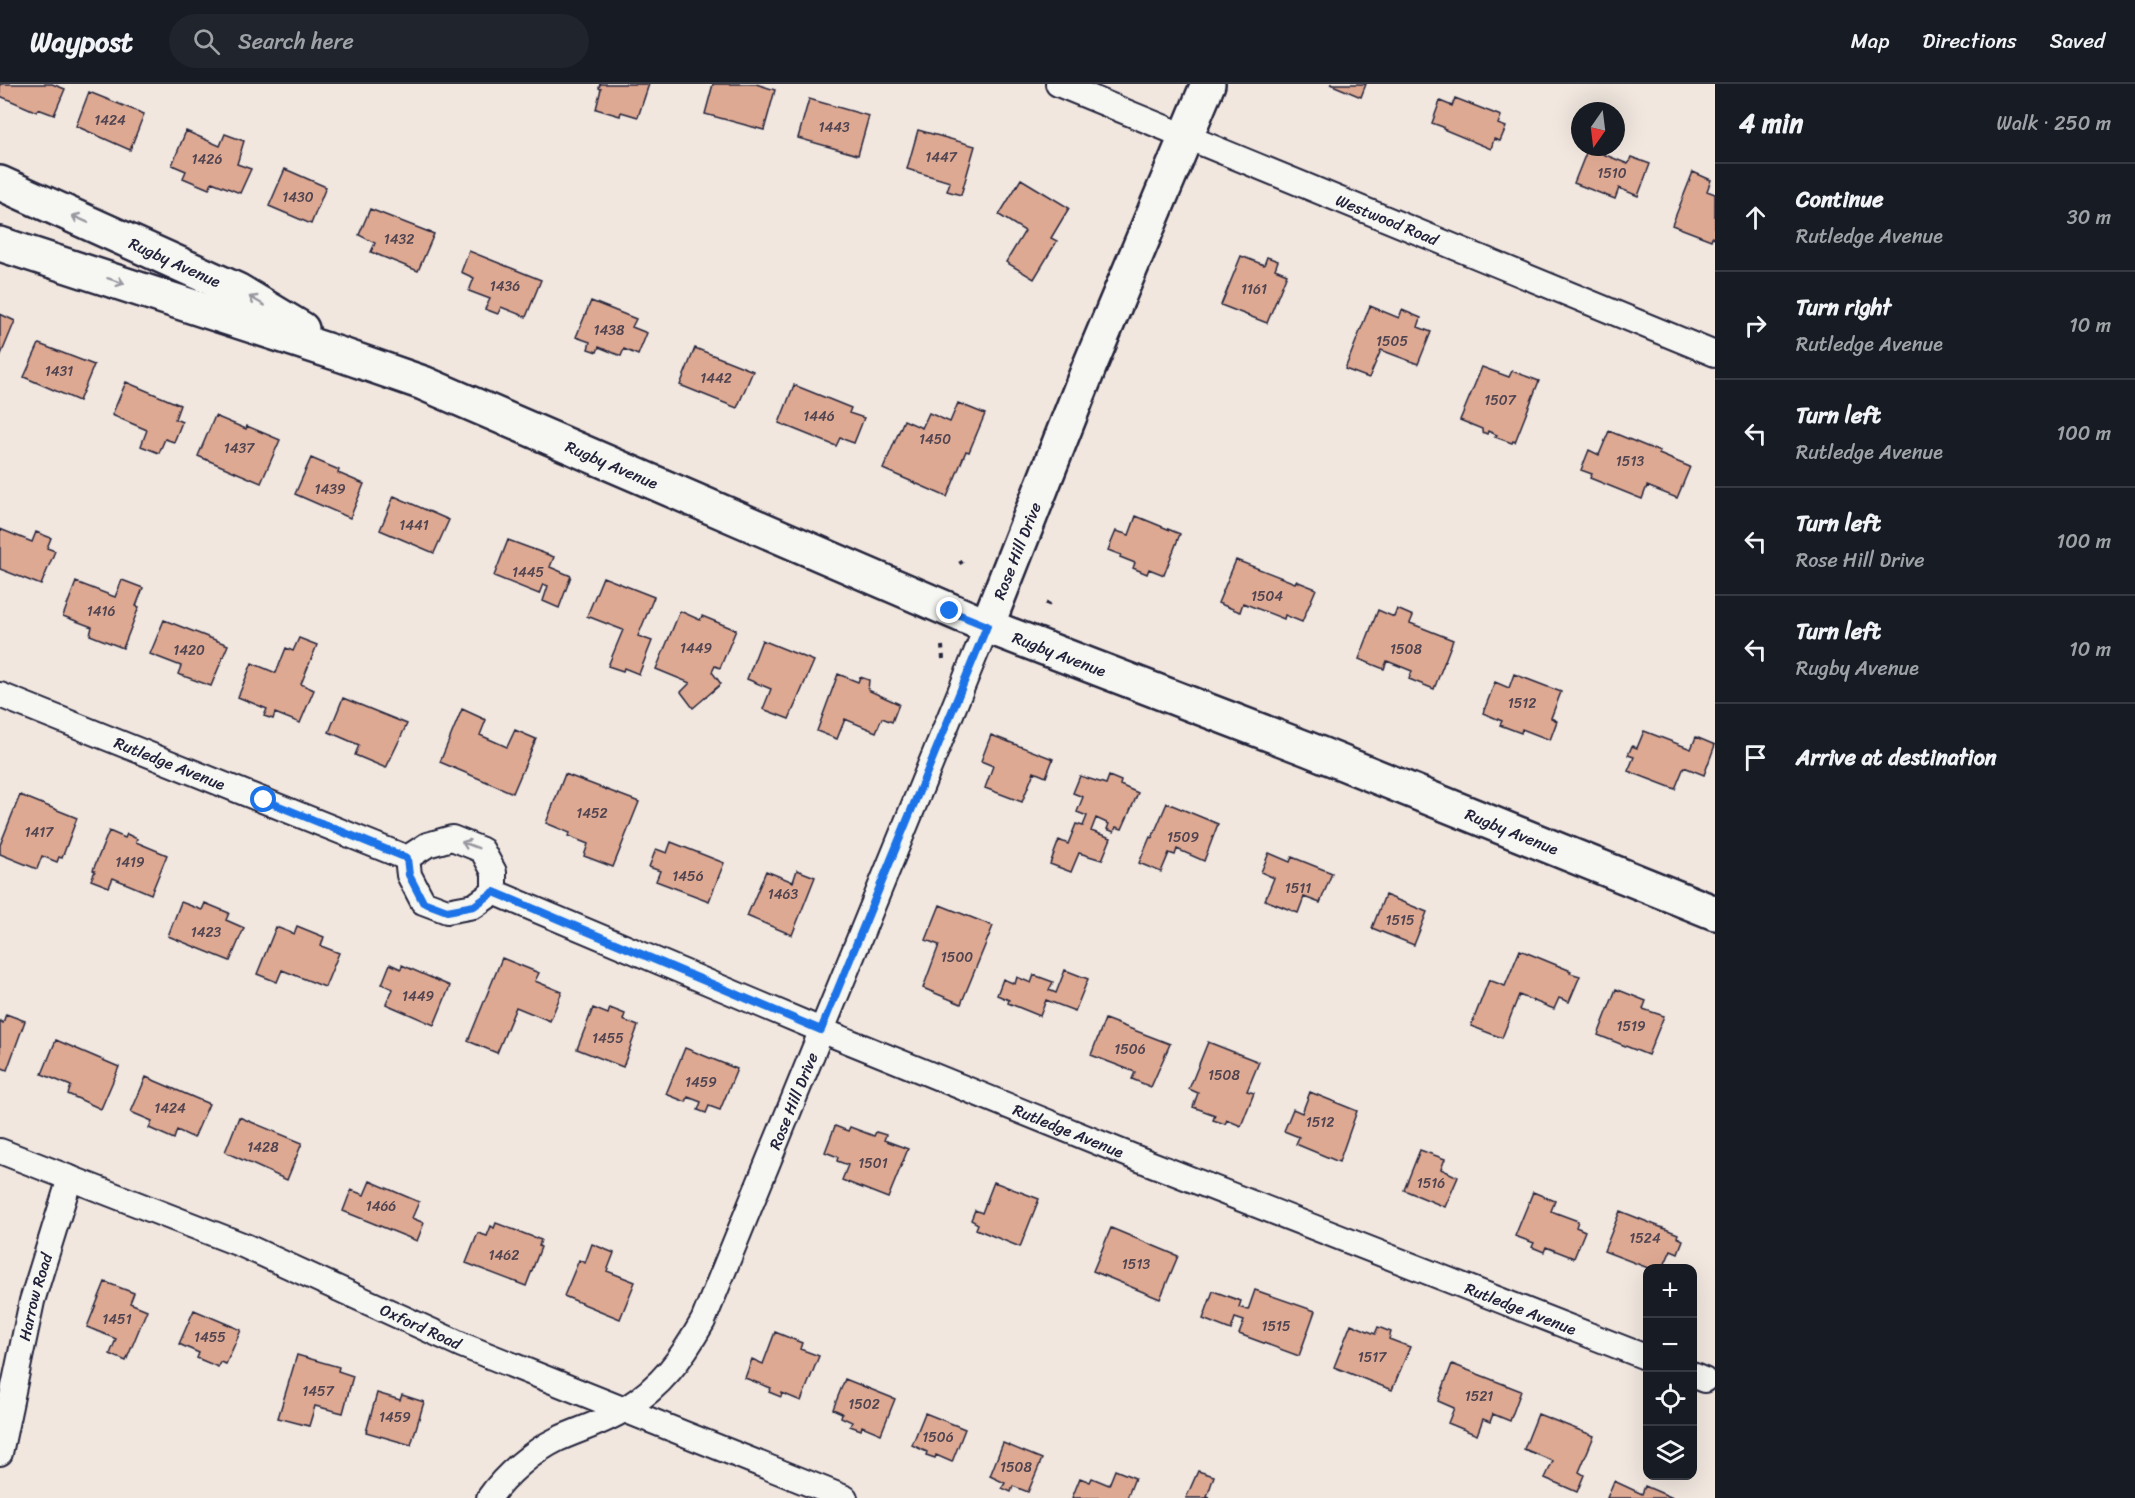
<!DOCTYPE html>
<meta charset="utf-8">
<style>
body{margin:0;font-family:Sriracha,sans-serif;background:#20242c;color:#f1f3f6}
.controls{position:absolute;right:18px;bottom:18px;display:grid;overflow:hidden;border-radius:12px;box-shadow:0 6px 24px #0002}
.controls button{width:54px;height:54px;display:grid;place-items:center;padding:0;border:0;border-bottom:2px solid #363941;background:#171b24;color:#f1f3f6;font:30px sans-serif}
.compass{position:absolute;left:1571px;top:18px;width:54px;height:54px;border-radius:50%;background:#171b24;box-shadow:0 6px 24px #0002;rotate:194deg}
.stop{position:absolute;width:18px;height:18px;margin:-14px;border:4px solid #1a73e8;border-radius:50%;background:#fff}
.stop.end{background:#1a73e8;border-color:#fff;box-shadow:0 2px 6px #0008}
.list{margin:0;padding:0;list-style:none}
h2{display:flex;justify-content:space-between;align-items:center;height:78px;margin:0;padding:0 24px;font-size:26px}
h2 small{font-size:20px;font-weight:400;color:#9ea1a6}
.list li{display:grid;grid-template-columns:39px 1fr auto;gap:18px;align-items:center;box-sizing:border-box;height:108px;padding:0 24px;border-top:2px solid #363941}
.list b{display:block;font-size:22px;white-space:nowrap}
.list p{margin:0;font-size:20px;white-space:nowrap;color:#9ea1a6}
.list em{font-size:20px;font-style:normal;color:#9ea1a6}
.icon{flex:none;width:33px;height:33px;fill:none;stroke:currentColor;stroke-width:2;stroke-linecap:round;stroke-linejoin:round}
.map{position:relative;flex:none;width:1715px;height:1414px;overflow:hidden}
header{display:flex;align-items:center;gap:36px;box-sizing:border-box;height:84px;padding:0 30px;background:#171b24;border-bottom:2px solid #363941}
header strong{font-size:28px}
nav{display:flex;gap:33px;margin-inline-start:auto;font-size:21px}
.search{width:420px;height:54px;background:#20242c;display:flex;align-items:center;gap:15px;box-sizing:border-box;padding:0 21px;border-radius:33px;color:#9ea1a6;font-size:22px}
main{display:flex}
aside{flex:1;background:#171b24}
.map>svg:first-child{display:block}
.building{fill:#dea992;stroke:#22223b;stroke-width:1.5}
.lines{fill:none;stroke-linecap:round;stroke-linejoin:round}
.street-casing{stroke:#22223b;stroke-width:28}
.secondary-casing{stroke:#22223b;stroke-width:38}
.path{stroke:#22223b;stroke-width:4;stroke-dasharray:4.5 4.5;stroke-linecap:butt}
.street{stroke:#f6f6f2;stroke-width:24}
.secondary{stroke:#f6f6f2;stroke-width:33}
.oneway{stroke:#9797a0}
.route{stroke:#1a73e8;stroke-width:8}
.labels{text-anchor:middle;stroke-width:5;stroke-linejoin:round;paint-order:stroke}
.number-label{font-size:14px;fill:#514451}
.street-label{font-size:16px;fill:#22223b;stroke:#f6f6f2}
</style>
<header>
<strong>Waypost</strong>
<div class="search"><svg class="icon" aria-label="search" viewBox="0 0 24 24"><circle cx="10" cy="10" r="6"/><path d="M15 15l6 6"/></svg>Search here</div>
<nav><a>Map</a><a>Directions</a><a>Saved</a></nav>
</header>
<main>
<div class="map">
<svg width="1715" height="1414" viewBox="0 0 1715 1414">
<rect width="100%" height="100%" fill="#f1e7df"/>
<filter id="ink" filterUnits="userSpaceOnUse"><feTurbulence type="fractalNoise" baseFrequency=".0167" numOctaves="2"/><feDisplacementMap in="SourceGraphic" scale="12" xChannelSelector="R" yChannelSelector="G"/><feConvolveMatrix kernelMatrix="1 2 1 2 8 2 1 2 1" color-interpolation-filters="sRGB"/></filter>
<g filter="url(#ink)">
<path class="building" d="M0 0H52L65 5 54 31 38 25 37 28 0 12Z
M600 0H649L638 33 621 28 620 32 596 25 601 5 599 4Z
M713 0H756L775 6 764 46 705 30Z
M1330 0H1366L1361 13Z
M89 8 144 30 130 66 76 42Z
M1455 14 1501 32 1498 40 1506 43 1500 57 1494 55 1491 65 1443 45V43L1432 39 1440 17 1452 22Z
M809 15 869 32 858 71 798 54Z
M918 46 975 62 961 111 947 107 950 98 907 85Z
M186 47 220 62 225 50 244 57 237 80 251 85 240 109 212 98 209 105 183 94 186 87 172 81Z
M1588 64 1628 80 1631 73 1650 80 1638 112 1619 104 1615 115 1574 99Z
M285 85 326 103 311 140 269 122Z
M1693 88 1711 96 1707 107 1715 110V154L1712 153 1711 156 1672 141Z
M1021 95 1069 124 1051 154 1057 157 1034 195 1006 178 1025 147 999 131Z
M370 125 434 150 418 187 371 168 375 159 359 151Z
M469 167 541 196 526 233 501 223 498 230 485 225 490 215 469 207 474 194 461 188Z
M1241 172 1264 181 1267 173 1278 177 1275 185 1287 190 1267 239 1221 221Z
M591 217 636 235 632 243 647 249 638 271 624 265 621 272 599 263 597 268 588 265 590 258 576 253Z
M1370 222 1399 234 1402 226 1421 234 1418 243 1431 248 1418 280 1381 266 1369 294 1345 285Z
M0 230 15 237 0 273Z
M39 260 94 281 79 317 24 293Z
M695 264 753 287 737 324 680 301Z
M1482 283 1509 293 1512 287 1539 297 1515 358 1513 357 1512 359 1495 353 1497 351 1488 347 1487 350 1482 348V345L1460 336Z
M126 298 180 321 175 335 182 338 174 358 165 355 159 369 141 362 147 346 112 331Z
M794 301 851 324 849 329 864 334 854 359 840 354 836 362 779 339Z
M958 319 985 330 969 368 966 367 947 413 883 385 904 336 922 344 929 329 950 338Z
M215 332 246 345 247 342 280 356 261 399 198 372Z
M1609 347 1660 368 1659 370 1690 383 1677 414 1647 402 1642 415 1590 394 1592 390 1581 386 1589 366 1599 371Z
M311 374 339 386 338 389 364 400 350 434 295 410Z
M394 412 449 436 434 469 380 446Z
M1136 432 1180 450 1164 491 1149 485 1147 490 1133 484 1135 479 1120 473 1121 471 1108 466 1116 447 1129 451Z
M0 445 32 458 36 448 51 454 47 464 55 467 41 501 0 485Z
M508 456 554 473 550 483 571 492 559 524 543 517 548 502 543 500 539 510 494 492Z
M1236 476 1295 499 1296 497 1316 505 1302 538 1285 531 1284 535 1243 519 1240 528 1218 519Z
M603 493 654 513 638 552 652 557 639 590 624 584 623 587 608 582 623 546 587 532Z
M122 496 143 504 136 522 139 523 123 564 90 551 92 543 63 532 76 498 115 513Z
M1397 525 1413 532 1410 539 1453 556 1434 605 1409 595 1412 587 1387 577 1384 585 1359 575 1378 526 1394 533Z
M680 527 700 536 702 532 736 546 720 584 715 582 712 588 721 600 693 624 681 608 690 599 656 585Z
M164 536 228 561 211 602 178 590 181 582 150 570Z
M299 554 317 561 301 600 314 606 300 639 275 629 273 635 264 632 267 625 238 613 252 579 276 589 286 564 293 567Z
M762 556 814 577 789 635 763 625 771 605 747 595Z
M838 590 858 598 860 593 869 596 868 606 899 620 892 638 882 634 876 648 845 635 837 655 817 647Z
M1514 590 1561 608 1551 634 1557 637 1550 656 1522 645 1521 649 1500 641 1502 637 1483 629 1495 598 1509 604Z
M343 614 407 640 386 684 355 671 359 661 329 648Z
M462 625 486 636 480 651 507 663 515 646 536 655 513 709 440 678Z
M1644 647 1691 665 1696 653 1715 661 1704 691 1684 683 1675 705 1628 687 1634 673 1628 671 1632 662 1637 664Z
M991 651 1053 675 1046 693 1034 688 1022 718 985 704 993 682 981 677Z
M565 690 639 718 613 783 584 772 588 760 568 752 570 749 546 739Z
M1080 692 1106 700 1109 692 1121 697 1120 701 1138 709 1122 745 1116 743 1114 748 1107 745 1109 740 1096 734 1091 747 1111 754 1102 776 1079 769 1071 788 1050 780 1059 756 1068 760 1076 740 1083 742 1087 732 1077 728 1083 713 1073 709Z
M20 711 77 734 62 774 59 773 57 778 42 772 37 785 0 770V761Z
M1167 719 1218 740 1204 777 1177 765 1175 771 1169 769 1161 788 1139 779 1150 753 1152 754Z
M109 747 125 754 127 750 137 755 136 758 167 771 151 810 113 794 109 803 91 796 95 787 93 786Z
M671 758 724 779 709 817 656 797 660 787 649 783 656 765 667 769Z
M1269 769 1290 778 1292 773 1332 789 1320 819 1304 813 1298 829 1265 816 1274 794 1261 788Z
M797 786 815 793 792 851 747 832 766 787 793 798Z
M1385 811 1427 828 1414 861 1372 844Z
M181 818 202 826 205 819 229 829 226 836 244 844 230 877 168 852Z
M940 821 993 842 961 920 923 904 939 861 926 856Z
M297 842 324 853 321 862 339 869 325 903 282 886 277 898 257 890 276 843 294 850Z
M1520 866 1571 887 1570 889 1580 892 1569 918 1559 914 1554 925 1519 911 1502 954 1471 942 1489 896 1505 902Z
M502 874 539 889 535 897 562 908 550 937 516 923 497 969 468 957Z
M390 880 401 885 402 881 450 902 434 941 386 920 393 905 382 900Z
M1065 886 1088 895 1075 927 1046 916 1040 932 1008 919 1009 916 997 911 1003 895 1015 900 1017 893 1031 899 1034 891 1053 898 1049 906 1056 909Z
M1616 905 1646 917 1643 925 1664 932 1648 971 1598 951Z
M593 924 608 930 610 924 625 930 623 936 638 942 623 983 577 965Z
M6 930 25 937 7 986 0 983V937L3 939Z
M1105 935 1170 960 1151 1003 1132 995 1135 988 1091 971Z
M56 956 119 983 101 1025 68 1010 71 1002 42 990Z
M1208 958 1259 978 1247 1007 1254 1009 1241 1042 1227 1036 1225 1040 1213 1036 1215 1031 1193 1023 1198 1009 1189 1005Z
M685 964 737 985 720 1026 709 1022 706 1029 698 1026 701 1018 688 1013 686 1018 666 1010Z
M146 993 209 1020 194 1054 177 1046 174 1055 149 1044 152 1037 131 1028Z
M1310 1008 1357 1027 1339 1078 1296 1060 1299 1053 1284 1047 1293 1025 1302 1029Z
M239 1033 302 1059 287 1096 225 1068Z
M835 1042 848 1047 850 1043 874 1052 876 1048 886 1051 884 1056 908 1065 888 1114 842 1096 848 1081 837 1077 838 1073 825 1068Z
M1420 1066 1445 1075 1441 1085 1458 1093 1445 1123 1404 1106Z
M370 1097 419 1118 412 1134 424 1139 417 1157 343 1127 351 1106 364 1111Z
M994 1098 1039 1115 1020 1163 976 1145 978 1140 971 1136 975 1126 982 1129Z
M1533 1108 1555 1117 1551 1127 1578 1137 1576 1143 1585 1147 1574 1174 1546 1163 1544 1168 1532 1163 1534 1159 1515 1152Z
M1620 1127 1678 1150 1677 1153 1683 1156 1678 1169 1671 1166 1663 1184H1648L1604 1167Z
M496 1139 541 1156 539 1162 541 1163 526 1202 466 1179 478 1149 487 1152 491 1142 494 1144Z
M1111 1144 1178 1172 1160 1215 1093 1187Z
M592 1160 614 1169 607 1187 635 1198 620 1235 564 1212 579 1176 585 1179Z
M105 1198 134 1209 130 1219 147 1226 126 1277 110 1270 116 1255 87 1243Z
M1255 1206 1315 1227 1299 1272 1239 1250 1244 1237 1235 1234 1231 1246 1203 1235 1213 1207 1241 1217 1239 1223 1248 1226Z
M194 1226 241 1246 226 1280 220 1278 218 1283 197 1274 199 1269 179 1260Z
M1351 1240 1375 1250 1378 1243 1391 1248 1389 1255 1410 1263 1392 1306 1334 1283Z
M775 1248 802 1259 800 1265 819 1272 801 1317 782 1309 781 1313 769 1308 771 1304 745 1294 752 1275 763 1280Z
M297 1271 339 1283 338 1287 353 1292 343 1329 315 1322 309 1342 278 1334Z
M1452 1280 1521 1307 1510 1337 1493 1330 1490 1338 1483 1335 1477 1351 1448 1339 1454 1324 1438 1317Z
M845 1295 895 1315 881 1350 862 1342 861 1346 850 1342 852 1338 841 1333 842 1329 833 1325Z
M377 1309 400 1316 402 1311 424 1318 411 1361 366 1348Z
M925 1329 965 1345 952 1378 936 1371 935 1374 926 1371 927 1368 912 1361Z
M1538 1330 1594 1352 1579 1388 1584 1391 1577 1408 1545 1394 1553 1377 1524 1365Z
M1003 1359 1042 1375 1028 1408 1013 1402 1011 1408 1002 1404 1005 1399 990 1392Z
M1115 1386 1135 1394 1127 1414H1072L1080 1394 1090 1398 1092 1394 1109 1401Z
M1198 1387 1214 1392 1207 1413 1210 1414H1186Z
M1614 1397 1642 1410 1645 1402 1673 1414H1607Z"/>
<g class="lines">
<g class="street-casing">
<g id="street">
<path id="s1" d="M1058 0 1715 270"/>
<path id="s2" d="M0 611 407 774"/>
<path d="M407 774 427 761 452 754 482 766 494 788V808"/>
<path d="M407 774 409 791 423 818 447 827 474 822 494 808"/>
<path id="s3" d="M494 808 821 946 1134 1073 1648 1274"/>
<path id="s4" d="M0 1067 245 1162 462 1261 845 1414"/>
<path d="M1692 1291 1704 1296"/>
<path id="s5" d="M0 1369 32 1217 70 1094"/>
<path id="s6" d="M489 1414C505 1391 533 1367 558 1355 580 1345 605 1338 625 1325 662 1302 682 1274 703 1237L987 542"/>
</g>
</g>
<g class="secondary-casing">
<g id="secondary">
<path id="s7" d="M0 99 237 206 302 245"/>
<path id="s8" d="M0 160 342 271 423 299 987 542 1308 665 1715 829"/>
<path id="s9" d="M987 542 1090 281 1208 0"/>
</g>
</g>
<path class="path" d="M960 477 962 480
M1046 519 1053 522
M942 562 943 575"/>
<use href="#street" class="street"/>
<use href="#secondary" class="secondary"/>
</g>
<defs><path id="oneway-shaft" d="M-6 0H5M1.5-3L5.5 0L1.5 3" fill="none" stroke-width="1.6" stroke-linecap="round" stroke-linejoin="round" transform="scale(1.5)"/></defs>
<g class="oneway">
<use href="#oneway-shaft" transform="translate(80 135) rotate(-156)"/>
<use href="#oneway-shaft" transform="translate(116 197) rotate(18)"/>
<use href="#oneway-shaft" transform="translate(257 217) rotate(-150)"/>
<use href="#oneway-shaft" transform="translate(470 761) rotate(-159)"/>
</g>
</g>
<g class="lines" filter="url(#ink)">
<path class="route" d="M264 716 407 774 409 791 423 818 447 827 474 822 494 808 821 946 987 542 950 527"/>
</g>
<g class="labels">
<g class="number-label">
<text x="110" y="41">1424</text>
<text x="834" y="48">1443</text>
<text x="941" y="78">1447</text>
<text x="207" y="80">1426</text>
<text x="1612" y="94">1510</text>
<text x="298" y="118">1430</text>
<text x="399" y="160">1432</text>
<text x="505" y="207">1436</text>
<text x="1254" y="210">1161</text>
<text x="609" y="251">1438</text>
<text x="1392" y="262">1505</text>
<text x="59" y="292">1431</text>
<text x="716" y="299">1442</text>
<text x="1500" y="321">1507</text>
<text x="819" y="337">1446</text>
<text x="935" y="360">1450</text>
<text x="239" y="369">1437</text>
<text x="1630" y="382">1513</text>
<text x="330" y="410">1439</text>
<text x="414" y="446">1441</text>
<text x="528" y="493">1445</text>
<text x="1267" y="517">1504</text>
<text x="101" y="532">1416</text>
<text x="696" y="569">1449</text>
<text x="1406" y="570">1508</text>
<text x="189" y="571">1420</text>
<text x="1522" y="624">1512</text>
<text x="592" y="734">1452</text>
<text x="39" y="753">1417</text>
<text x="1183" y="758">1509</text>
<text x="130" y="783">1419</text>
<text x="688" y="797">1456</text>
<text x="1298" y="809">1511</text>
<text x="783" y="815">1463</text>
<text x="1400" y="841">1515</text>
<text x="206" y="853">1423</text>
<text x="957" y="878">1500</text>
<text x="418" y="917">1449</text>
<text x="1631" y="947">1519</text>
<text x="608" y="959">1455</text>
<text x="1130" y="970">1506</text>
<text x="1224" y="996">1508</text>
<text x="701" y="1003">1459</text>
<text x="170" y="1029">1424</text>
<text x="1320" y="1043">1512</text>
<text x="263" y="1068">1428</text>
<text x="873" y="1084">1501</text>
<text x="1431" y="1104">1516</text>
<text x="381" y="1127">1466</text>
<text x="1645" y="1159">1524</text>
<text x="504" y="1176">1462</text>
<text x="1136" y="1185">1513</text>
<text x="117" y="1240">1451</text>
<text x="1276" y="1247">1515</text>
<text x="210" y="1258">1455</text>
<text x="1372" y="1278">1517</text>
<text x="318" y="1312">1457</text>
<text x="1479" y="1317">1521</text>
<text x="864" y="1325">1502</text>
<text x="395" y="1338">1459</text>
<text x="938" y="1358">1506</text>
<text x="1016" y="1388">1508</text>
</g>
<g class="street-label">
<text dy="6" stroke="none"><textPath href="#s1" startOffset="356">Westwood Road</textPath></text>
<text dy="6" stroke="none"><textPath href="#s7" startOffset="192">Rugby Avenue</textPath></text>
<text dy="6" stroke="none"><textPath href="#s8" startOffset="651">Rugby Avenue</textPath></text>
<text dy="6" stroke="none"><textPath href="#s9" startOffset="81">Rose Hill Drive</textPath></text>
<text dy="6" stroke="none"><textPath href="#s8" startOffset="1137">Rugby Avenue</textPath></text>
<text dy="6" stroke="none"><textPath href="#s2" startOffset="183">Rutledge Avenue</textPath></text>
<text dy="6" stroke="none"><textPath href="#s8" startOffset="1623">Rugby Avenue</textPath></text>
<text dy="6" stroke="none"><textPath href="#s6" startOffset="522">Rose Hill Drive</textPath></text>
<text dy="6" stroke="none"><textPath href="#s3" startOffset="622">Rutledge Avenue</textPath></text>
<text dy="6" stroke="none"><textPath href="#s5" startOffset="160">Harrow Road</textPath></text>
<text dy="6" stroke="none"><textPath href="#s3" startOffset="1108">Rutledge Avenue</textPath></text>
<text dy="6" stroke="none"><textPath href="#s4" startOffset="456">Oxford Road</textPath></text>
</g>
</g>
</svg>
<div class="controls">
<button>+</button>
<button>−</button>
<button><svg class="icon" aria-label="locate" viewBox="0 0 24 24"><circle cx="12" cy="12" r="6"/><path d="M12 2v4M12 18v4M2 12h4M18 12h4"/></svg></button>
<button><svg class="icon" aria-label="layers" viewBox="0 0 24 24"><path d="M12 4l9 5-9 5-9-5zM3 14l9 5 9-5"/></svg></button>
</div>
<svg class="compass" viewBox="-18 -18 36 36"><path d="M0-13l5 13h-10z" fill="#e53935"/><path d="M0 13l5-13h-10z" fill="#9ea1a6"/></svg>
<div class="stop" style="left:264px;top:716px"></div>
<div class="stop end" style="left:950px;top:527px"></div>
</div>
<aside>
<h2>4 min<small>Walk · 250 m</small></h2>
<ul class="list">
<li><svg class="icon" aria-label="ahead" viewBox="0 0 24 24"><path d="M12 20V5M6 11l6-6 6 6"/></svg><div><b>Continue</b><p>Rutledge Avenue</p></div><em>30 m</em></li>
<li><svg class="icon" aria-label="right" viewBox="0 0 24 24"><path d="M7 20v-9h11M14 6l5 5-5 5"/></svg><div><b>Turn right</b><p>Rutledge Avenue</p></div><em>10 m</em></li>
<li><svg class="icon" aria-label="left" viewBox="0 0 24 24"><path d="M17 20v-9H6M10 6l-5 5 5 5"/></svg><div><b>Turn left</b><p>Rutledge Avenue</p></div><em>100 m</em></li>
<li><svg class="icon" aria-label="left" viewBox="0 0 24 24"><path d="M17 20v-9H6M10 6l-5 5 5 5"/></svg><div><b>Turn left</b><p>Rose Hill Drive</p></div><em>100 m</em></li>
<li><svg class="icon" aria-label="left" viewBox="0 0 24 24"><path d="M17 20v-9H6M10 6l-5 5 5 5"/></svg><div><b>Turn left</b><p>Rugby Avenue</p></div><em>10 m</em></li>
<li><svg class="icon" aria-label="arrive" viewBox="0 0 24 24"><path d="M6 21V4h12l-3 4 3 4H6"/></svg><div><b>Arrive at destination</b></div></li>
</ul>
</aside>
</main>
